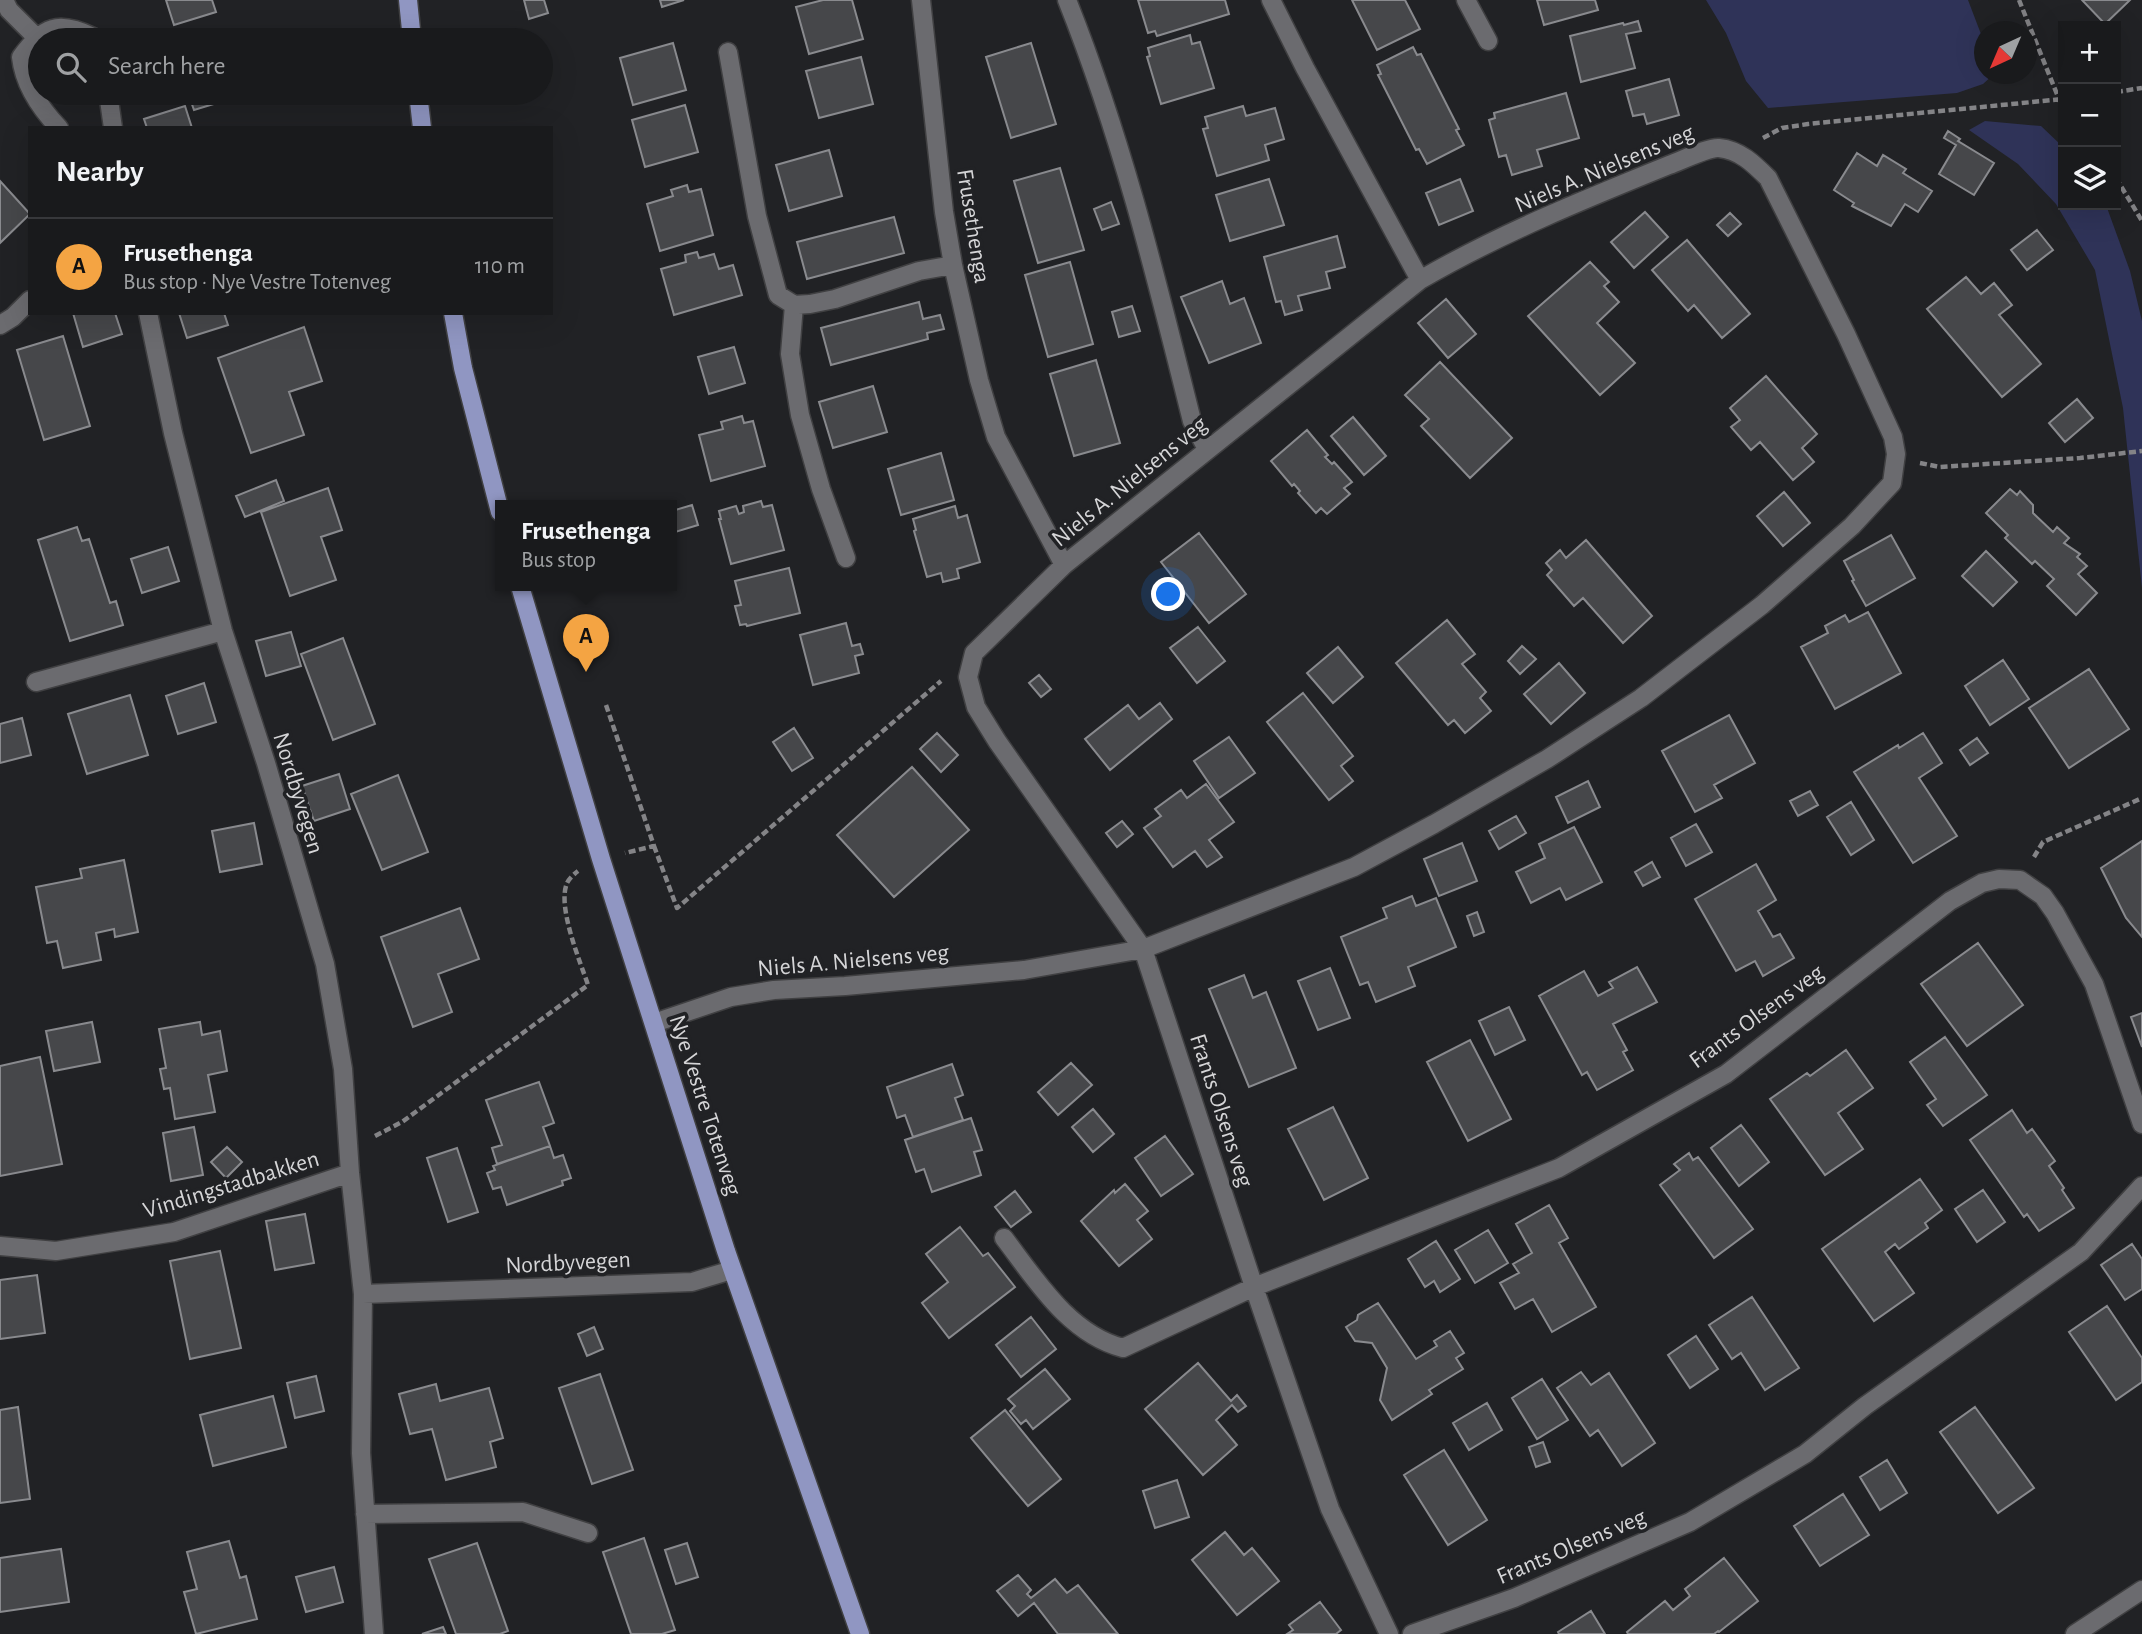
<!DOCTYPE html>
<meta charset="utf-8">
<style>
body{margin:0;font-family:"Alegreya Sans",sans-serif;background:#262729;color:#f1f3f6}
.controls{position:absolute;right:21px;top:21px;display:grid;overflow:hidden;border-radius:0px;box-shadow:0 7px 28px #0002}
.controls button{width:63px;height:63px;display:grid;place-items:center;padding:0;border:0;border-bottom:2px solid #37383b;background:#191a1c;color:#f1f3f6;font:35px sans-serif}
.compass{position:absolute;left:1974px;top:21px;width:63px;height:63px;border-radius:50%;background:#191a1c;box-shadow:0 7px 28px #0002;rotate:224deg}
.you{position:absolute;left:1169px;top:595px;width:24px;height:24px;margin:-18px;border:5px solid #fff;border-radius:50%;background:#1a73e8;box-shadow:0 0 0 10px #1a73e833}
.badge{display:grid;place-items:center;width:46px;height:46px;border-radius:50%;background:#f4a443;color:#111;font-size:23px;font-weight:700}
.pin{position:absolute;translate:-50% -58px;filter:drop-shadow(0 2px 4px #0008)}
.pin::after{content:'';position:absolute;top:37px;width:24px;height:21px;background:inherit;clip-path:polygon(0 0,100% 0,50% 100%)}
.popup{position:absolute;left:495px;top:500px;width:182px;height:91px;box-sizing:border-box;display:grid;place-content:center;border-radius:0px;background:#191a1c;filter:drop-shadow(0 2px 5px #0005);font-size:23px;white-space:nowrap;color:#9fa1a3}
.popup b{font-size:26px;color:#f1f3f6}
.popup::after{content:'';position:absolute;left:50%;top:100%;margin-left:-14px;border:14px solid transparent;border-top-color:#191a1c}
.list{margin:0;padding:0;list-style:none}
h2{display:flex;justify-content:space-between;align-items:center;height:91px;margin:0;padding:0 28px;font-size:30px}
h2 small{font-size:23px;font-weight:400;color:#9fa1a3}
.list li{display:grid;grid-template-columns:46px 1fr auto;gap:21px;align-items:center;box-sizing:border-box;height:98px;padding:0 28px;border-top:2px solid #37383b}
.list b{display:block;font-size:26px;white-space:nowrap}
.list p{margin:0;font-size:23px;white-space:nowrap;color:#9fa1a3}
.list em{font-size:23px;font-style:normal;color:#9fa1a3}
.icon{flex:none;width:38px;height:38px;fill:none;stroke:currentColor;stroke-width:2;stroke-linecap:round;stroke-linejoin:round}
.map{position:relative;flex:none;width:2142px;height:1634px;overflow:hidden}
.search{position:absolute;background:#191a1c;box-shadow:0 7px 28px #0002;left:28px;top:28px;width:525px;height:77px;display:flex;align-items:center;gap:18px;box-sizing:border-box;padding:0 24px;border-radius:38px;color:#9fa1a3;font-size:26px}
.panel{position:absolute;background:#191a1c;box-shadow:0 7px 28px #0002;left:28px;top:126px;width:525px;height:189px;border-radius:0px}
.map>svg:first-child{display:block}
.green{fill:#2f3358}
.building{fill:#46474a;stroke:#898a8e;stroke-width:2}
.lines{fill:none;stroke-linecap:round;stroke-linejoin:round}
.minor-casing{stroke:#404042;stroke-width:21}
.major-casing{stroke:#404042;stroke-width:21}
.path{stroke:#848487;stroke-width:4.5;stroke-dasharray:7 3.5;stroke-linecap:butt}
.minor{stroke:#6b6b6f;stroke-width:18}
.major{stroke:#9096c2;stroke-width:18}
.labels{text-anchor:middle;stroke-width:7;stroke-linejoin:round;paint-order:stroke}
.street-label{font-size:24px;fill:#d5d5d7;stroke:#212225}
</style>
<div class="map">
<svg width="2142" height="1634" viewBox="0 0 2142 1634">
<rect width="100%" height="100%" fill="#212225"/>
<path class="green" d="M1706 0H1968L1984 42V74H1994L1983 84 1957 93 1768 108 1746 81 1726 33Z
M1985 121 2041 126 2062 146 2063 205H2106L2130 271 2142 321V588L2123 408 2095 270 2056 204 2018 164 1969 130Z"/>
<path class="building" d="M166 0H212L216 12 174 25Z
M524 0H544L548 13 529 19Z
M660 0H684L662 7Z
M823 0H852L863 39 809 54 796 7Z
M1138 0H1225L1229 14 1157 36 1155 31 1148 33Z
M1352 0H1405L1420 29 1377 50Z
M1537 0H1595L1598 10 1544 25Z
M2082 0H2130L2105 24Z
M1638 21 1641 31 1626 34 1635 68 1581 82 1570 36 1623 23 1624 25Z
M262 35 264 40H245Z
M1190 35 1192 44 1200 42 1214 88 1161 104 1147 57 1150 56 1148 48Z
M673 43 686 90 633 105 620 58Z
M1031 43 1056 124 1011 138 986 57Z
M1413 47 1417 55 1421 54 1459 129 1456 130 1464 145 1427 164 1419 149 1416 150 1378 75 1381 74 1377 65Z
M861 57 873 104 819 118 806 71Z
M1669 79 1679 115 1647 124 1644 114 1633 116 1626 91Z
M188 93H250L194 110Z
M1566 93 1579 138 1537 150 1542 166 1512 175 1506 155 1499 157 1489 120 1495 118 1494 113Z
M685 105 698 152 645 167 632 120Z
M185 106 192 128H147L144 119Z
M1243 106 1246 116 1275 108 1284 139 1265 145 1269 160 1217 176 1203 129 1208 128 1205 117Z
M1948 131 1960 139 1958 141 1994 163 1974 195 1939 174 1956 145 1944 138Z
M829 150 842 196 789 211 776 165Z
M1857 153 1877 166 1883 155 1906 169 1903 173 1932 191 1918 212 1905 204 1891 226 1852 206 1854 203 1834 190Z
M1060 168 1084 250 1038 263 1014 181Z
M1269 179 1284 225 1230 241 1216 195Z
M1460 179 1473 211 1439 225 1426 193Z
M0 181 30 214 0 243Z
M687 185 689 192 701 189 713 235 660 251 647 204 673 196 671 190Z
M1111 202 1119 224 1102 230 1094 209Z
M1645 212 1668 237 1634 268 1611 242Z
M1730 213 1741 224 1728 236 1717 225Z
M894 217 904 253 807 279 797 242Z
M2037 230 2053 250 2027 270 2011 250Z
M1337 236 1345 267 1326 272 1330 288 1298 296 1302 310 1285 315 1281 301 1276 302 1264 257Z
M1687 240 1750 314 1722 338 1694 305 1688 311 1652 270Z
M697 252 699 258 714 254 719 269 733 265 742 295 674 315 661 269 686 262 685 255Z
M1070 262 1093 344 1048 357 1025 275Z
M1590 262 1609 282 1604 286 1619 302 1597 323 1635 363 1600 395 1528 316Z
M1966 277 1981 294 1994 283 2012 305 1999 315 2041 364 2002 397 1927 309Z
M1222 281 1230 304 1244 298 1261 343 1209 363 1181 297Z
M1446 299 1476 334 1448 358 1418 323Z
M919 302 923 319 940 315 944 329 927 333 928 339 831 365 821 328Z
M1132 306 1140 331 1119 337 1112 312Z
M73 313H115L122 334 83 347Z
M179 313H224L228 325 187 338Z
M304 327 322 381 289 392 304 435 251 453 218 358Z
M63 336 90 426 44 440 17 350Z
M734 347 745 383 709 394 698 357Z
M1096 360 1120 443 1074 456 1050 374Z
M1440 362 1512 438 1470 478 1421 426 1429 419 1405 395Z
M1766 376 1817 434 1802 448 1814 462 1793 480 1760 442 1751 450 1731 427 1740 420 1730 408Z
M873 386 887 432 833 448 819 402Z
M2077 399 2093 418 2065 442 2049 423Z
M742 416 744 423 753 421 765 466 711 481 699 435 723 429 721 422Z
M1353 417 1386 456 1364 475 1331 436Z
M1307 430 1328 455 1325 457 1332 464 1334 462 1352 482 1344 488 1350 494 1327 514 1321 508 1316 513 1298 493 1300 491 1294 484 1292 486 1271 461Z
M941 453 954 500 901 515 888 469Z
M276 480 284 501 245 517 236 496Z
M328 488 342 530 321 537 336 580 290 596 261 512Z
M2010 489 2017 495 2020 491 2033 505V513L2053 532 2057 527 2069 538 2064 543 2080 554 2077 557 2087 566 2078 574 2097 593 2076 615 2047 586 2054 579 2035 561 2032 564 2005 538 2008 535 1986 513Z
M1784 492 1810 523 1783 546 1757 516Z
M761 501 763 507 772 505 784 550 731 564 719 519H721L719 511 736 506 739 514 744 512 743 506Z
M692 505 698 525 672 533V511Z
M955 506 958 518 967 515 980 562 957 569 959 578 943 582 941 573 927 577 914 531 916 530 913 519Z
M77 527 82 541 89 539 110 603 116 601 123 625 70 641 38 540Z
M1199 533 1246 594 1209 623 1161 562Z
M1891 535 1915 578 1866 606 1852 581 1854 580 1844 561Z
M1586 540 1652 616 1623 643 1583 598 1574 606 1547 575 1552 570 1546 563 1560 550 1566 558Z
M168 547 179 581 142 593 131 559Z
M1986 551 2017 582 1993 606 1962 576Z
M789 568 800 613 747 626 746 624 740 625 735 606 741 605 735 581Z
M1868 612 1901 673 1835 709 1801 647 1828 633 1825 626 1845 615 1849 622Z
M1447 620 1475 654 1462 664 1486 692 1480 698 1491 711 1465 733 1454 720 1448 725 1396 663Z
M846 623 852 646 860 644 863 654 855 656 859 673 813 685 800 635Z
M1198 627 1225 661 1197 683 1170 648Z
M291 632 301 666 266 676 256 641Z
M343 638 375 724 333 740 301 654Z
M1522 646 1536 659 1520 674 1508 661Z
M1338 647 1363 677 1333 703 1307 673Z
M2003 660 2029 699 1990 725 1965 686Z
M1559 663 1585 693 1551 724 1524 694Z
M2089 669 2129 729 2069 768 2029 708Z
M1039 675 1051 689 1041 697 1029 683Z
M204 683 216 722 178 734 166 696Z
M1303 693 1353 756 1341 766 1353 781 1329 800 1267 722Z
M130 695 148 755 87 774 68 714Z
M1160 703 1172 719 1110 770 1085 739 1128 705 1139 719Z
M1729 715 1755 763 1714 785 1722 798 1695 812 1662 751Z
M22 718 31 755 0 763V724Z
M794 728 813 758 792 771 773 742Z
M937 733 958 755 941 772 920 749Z
M1923 733 1942 763 1919 778 1957 836 1913 863 1854 772 1898 745 1899 748Z
M1229 737 1255 773 1219 798 1194 761Z
M1977 738 1988 753 1970 765 1960 750Z
M912 767 969 830 894 897 837 835Z
M339 774 350 809 314 821 302 786Z
M398 775 428 852 382 870 351 794Z
M1588 781 1600 807 1568 823 1556 797Z
M1206 784 1234 822 1209 840 1222 857 1207 867 1195 851 1173 867 1144 828 1161 816 1155 809 1181 790 1187 798Z
M1810 791 1818 805 1798 816 1790 801Z
M1851 802 1874 840 1851 855 1827 817Z
M1516 816 1526 833 1499 849 1489 831Z
M1122 821 1133 834 1117 847 1106 833Z
M254 823 262 864 220 872 212 831Z
M1696 824 1712 852 1686 866 1671 838Z
M1574 827 1602 882 1566 900 1560 888 1531 903 1516 872 1545 858 1539 844Z
M2142 841V937L2126 918 2101 868Z
M1462 843 1477 881 1439 896 1424 859Z
M124 860 138 932 115 937 114 929 96 933 101 960 63 968 57 941 47 943 36 887 82 878 80 869Z
M1652 862 1660 877 1643 886 1635 872Z
M1756 864 1776 900 1758 911 1773 937 1780 934 1794 958 1763 976 1755 961 1736 971 1695 899Z
M1412 896 1416 906 1436 898 1456 947 1408 967 1415 986 1376 1002 1368 982 1360 985 1341 937 1387 918 1383 908Z
M460 908 479 959 438 974 452 1012 413 1027 381 937Z
M1477 912 1484 932 1474 936 1467 916Z
M1978 943 2023 1005 1967 1046 1921 984Z
M1637 967 1657 1002 1613 1024 1627 1050 1623 1052 1633 1070 1597 1090 1587 1072 1582 1075 1539 996 1584 971 1598 996 1613 988 1609 982Z
M1330 968 1350 1018 1318 1030 1298 981Z
M1244 975 1253 998 1266 992 1296 1068 1249 1087 1209 989Z
M1509 1007 1525 1040 1495 1055 1479 1021Z
M2142 1013V1047L2131 1017Z
M92 1022 100 1062 54 1071 46 1031Z
M200 1022 202 1035 220 1031 227 1071 208 1075 215 1112 175 1119 170 1088 164 1089 160 1069 166 1068 159 1029Z
M1945 1037 1987 1095 1943 1126 1927 1105 1936 1099 1910 1062Z
M1470 1040 1511 1119 1468 1141 1427 1062Z
M1846 1050 1873 1088 1838 1113 1863 1149 1825 1175 1770 1099 1807 1073 1810 1076Z
M40 1057 62 1164 0 1176V1066Z
M1071 1063 1092 1085 1058 1115 1038 1092Z
M952 1064 963 1095 955 1098 963 1120 913 1137 905 1115 897 1118 887 1087Z
M539 1082 554 1123 543 1127 550 1146 497 1164 492 1148 502 1145 486 1100Z
M1333 1107 1368 1178 1324 1200 1288 1129Z
M1093 1109 1114 1134 1093 1152 1072 1127Z
M2012 1110 2027 1133 2032 1129 2055 1161 2049 1166 2064 1188 2062 1190 2074 1208 2039 1231 2027 1214 2024 1217 1970 1140Z
M971 1118 982 1150 974 1152 981 1175 932 1192 924 1169 916 1172 905 1140Z
M1741 1125 1769 1162 1739 1186 1711 1148Z
M194 1127 203 1175 171 1181 163 1133Z
M1165 1136 1193 1174 1161 1196 1135 1158Z
M550 1146 554 1158 563 1155 571 1178 562 1181 563 1185 507 1205 501 1187 493 1189 487 1173 495 1170 493 1166Z
M227 1147 242 1162 226 1178 211 1162Z
M457 1148 478 1212 448 1222 427 1158Z
M1689 1153 1693 1160 1698 1157 1753 1229 1714 1258 1660 1185 1680 1170 1674 1164Z
M1920 1179 1942 1210 1925 1223 1928 1228 1899 1249 1895 1244 1885 1252 1914 1293 1874 1321 1822 1249Z
M1125 1184 1148 1211 1137 1220 1152 1239 1119 1266 1081 1221 1114 1190 1115 1193Z
M1983 1190 2005 1222 1977 1242 1955 1209Z
M1015 1191 1031 1212 1011 1227 995 1207Z
M1549 1205 1568 1238 1559 1243 1596 1307 1552 1332 1533 1299 1515 1309 1500 1283 1519 1273 1513 1264 1532 1253 1516 1224Z
M305 1214 314 1263 275 1270 266 1221Z
M960 1227 983 1256 988 1253 1015 1287 949 1338 922 1303 948 1282 926 1254Z
M1488 1230 1508 1263 1475 1283 1455 1250Z
M1436 1241 1460 1279 1440 1292 1434 1281 1425 1287 1408 1259Z
M2132 1244 2142 1259V1289L2125 1300 2101 1265Z
M220 1251 241 1348 190 1359 170 1261Z
M37 1275 45 1333 0 1339V1280Z
M1752 1297 1799 1368 1765 1390 1741 1353 1732 1359 1709 1325Z
M1378 1303 1416 1359 1437 1346 1434 1341 1450 1331 1464 1353 1456 1358 1463 1369 1429 1390 1432 1394 1392 1420 1380 1400 1387 1368 1372 1343 1355 1341 1346 1327 1357 1320 1358 1315Z
M2107 1306 2142 1358V1382L2116 1400 2069 1332Z
M1031 1317 1056 1349 1021 1377 996 1345Z
M594 1327 603 1349 587 1356 578 1334Z
M1696 1336 1718 1369 1690 1388 1668 1355Z
M1198 1363 1231 1401 1237 1395 1246 1406 1238 1412 1232 1405 1216 1420 1237 1445 1203 1475 1145 1409Z
M1045 1369 1070 1399 1033 1429 1026 1420 1021 1424 1010 1411 1015 1406 1008 1399Z
M1581 1372 1591 1385 1609 1373 1655 1443 1622 1466 1598 1430 1590 1436 1557 1388Z
M600 1374 633 1470 592 1484 559 1388Z
M316 1376 324 1411 295 1418 287 1383Z
M1542 1379 1568 1420 1537 1439 1512 1398Z
M436 1384 440 1401 489 1388 503 1438 490 1442 496 1467 446 1480 432 1429 410 1434 399 1394Z
M273 1396 286 1447 213 1466 200 1415Z
M1487 1403 1502 1430 1469 1450 1453 1423Z
M18 1407 30 1499 0 1503V1410Z
M1975 1407 2034 1488 1998 1513 1940 1432Z
M1005 1410 1061 1479 1028 1506 971 1438Z
M1543 1442 1550 1462 1536 1467 1529 1447Z
M1444 1450 1487 1520 1448 1545 1404 1475Z
M1887 1460 1907 1493 1880 1510 1860 1477Z
M1177 1480 1189 1517 1155 1528 1143 1491Z
M1843 1494 1869 1535 1820 1566 1794 1526Z
M1225 1532 1244 1555 1252 1548 1279 1581 1237 1615 1192 1560Z
M644 1538 675 1630 662 1634H631L603 1552Z
M229 1541 240 1578 246 1576 257 1619 196 1634 184 1592 197 1589 187 1552Z
M477 1543 508 1631 500 1634H456L429 1559Z
M687 1543 698 1577 676 1584 665 1550Z
M61 1549 69 1602 0 1612V1558Z
M1724 1558 1758 1601 1719 1632 1718 1631 1714 1634H1628L1627 1632 1665 1601 1673 1610 1690 1596 1685 1589Z
M334 1567 343 1602 306 1612 296 1577Z
M1018 1575 1031 1590 1027 1594 1031 1598 1055 1579 1067 1593 1078 1585 1118 1634H1058L1034 1603 1018 1616 997 1591Z
M1320 1602 1341 1630 1336 1634H1287L1293 1630 1289 1625Z
M1591 1611 1605 1634H1559L1558 1632Z
M443 1627 446 1634H422Z"/>
<g class="lines">
<g class="minor-casing">
<path id="minor" d="M4 0 9 10 36 37
M921 0 944 212 953 265 979 380 996 437 1064 565
M1067 0C1122 138 1156 277 1192 421L1207 449
M1271 0 1305 68 1420 280
M1466 0 1488 41
M728 52 757 216 778 295 794 305 810 304 835 299 919 271 953 265
M108 93 113 128
M59 128C40 108 24 85 21 57 44 26 58 20 93 37L95 40
M794 305 790 354 800 415 821 489 846 558
M148 313 173 433 223 631 266 763 325 964 343 1069 350 1173 363 1294
M0 325 13 317 30 300
M36 682 223 631
M654 1023 731 997 774 990 845 986 1024 970 1143 949 1354 867 1434 824 1547 759 1641 698 1762 605 1852 526 1892 483 1896 454 1893 437 1846 334 1768 178C1754 164 1740 150 1719 148 1708 147 1681 161 1669 165 1585 199 1499 234 1420 280L1064 565 974 653 968 677 976 707 997 741 1143 949 1254 1287 1330 1509 1389 1634
M1004 1238C1036 1280 1069 1334 1123 1348L1254 1287 1559 1168 1726 1074 1950 901 1982 883 1999 879 2020 880 2043 896 2055 913 2094 984 2142 1124
M0 1246 56 1251 174 1232 350 1173
M365 1514 523 1512 588 1533
M374 1634 361 1453 363 1294 692 1282 732 1270
M1412 1634 1514 1598 1690 1522 1805 1454 1865 1406 2081 1252 2142 1186
M2075 1634 2142 1590"/>
</g>
<g class="major-casing">
<path id="major" d="M408 0 412 40
M418 93 422 128
M453 313 463 368 500 512
M520 586 601 859 726 1251 860 1634"/>
</g>
<path class="path" d="M2019 0 2063 109
M2116 92 2142 88
M1763 138 1782 128 1808 124 2063 99
M2116 178 2142 221
M1920 463 1940 467 2080 458 2142 451
M606 705 654 846 625 853
M654 846 677 908 941 681
M2034 857 2043 842 2142 798
M375 1136 402 1122 588 985C580 961 557 907 567 883 569 879 574 874 578 871"/>
<use href="#minor" class="minor"/>
<use href="#major" class="major"/>
</g>
<g class="labels">
<g class="street-label">
<text transform="translate(1604 168) rotate(-23)" y="8">Niels A. Nielsens veg</text>
<text transform="translate(974 226) rotate(81)" y="8">Frusethenga</text>
<text transform="translate(1129 481) rotate(-39)" y="8">Niels A. Nielsens veg</text>
<text transform="translate(299 793) rotate(73)" y="8">Nordbyvegen</text>
<text transform="translate(853 960) rotate(-5)" y="8">Niels A. Nielsens veg</text>
<text transform="translate(1756 1016) rotate(-36)" y="8">Frants Olsens veg</text>
<text transform="translate(706 1105) rotate(72)" y="8">Nye Vestre Totenveg</text>
<text transform="translate(1222 1110) rotate(72)" y="8">Frants Olsens veg</text>
<text transform="translate(231 1184) rotate(-17)" y="8">Vindingstadbakken</text>
<text transform="translate(568 1262) rotate(-3)" y="8">Nordbyvegen</text>
<text transform="translate(1571 1546) rotate(-23)" y="8">Frants Olsens veg</text>
</g>
</g>
</svg>
<div class="controls">
<button>+</button>
<button>−</button>
<button><svg class="icon" aria-label="layers" viewBox="0 0 24 24"><path d="M12 4l9 5-9 5-9-5zM3 14l9 5 9-5"/></svg></button>
</div>
<svg class="compass" viewBox="-18 -18 36 36"><path d="M0-13l5 13h-10z" fill="#e53935"/><path d="M0 13l5-13h-10z" fill="#9fa1a3"/></svg>
<div class="you"></div>
<div class="pin badge" style="left:586px;top:672px">A</div>
<div class="popup"><b>Frusethenga</b>Bus stop</div>
<div class="search"><svg class="icon" aria-label="search" viewBox="0 0 24 24"><circle cx="10" cy="10" r="6"/><path d="M15 15l6 6"/></svg>Search here</div>
<section class="panel">
<h2>Nearby<small></small></h2>
<ul class="list">
<li><span class="badge">A</span><div><b>Frusethenga</b><p>Bus stop · Nye Vestre Totenveg</p></div><em>110 m</em></li>
</ul>
</section>
</div>
